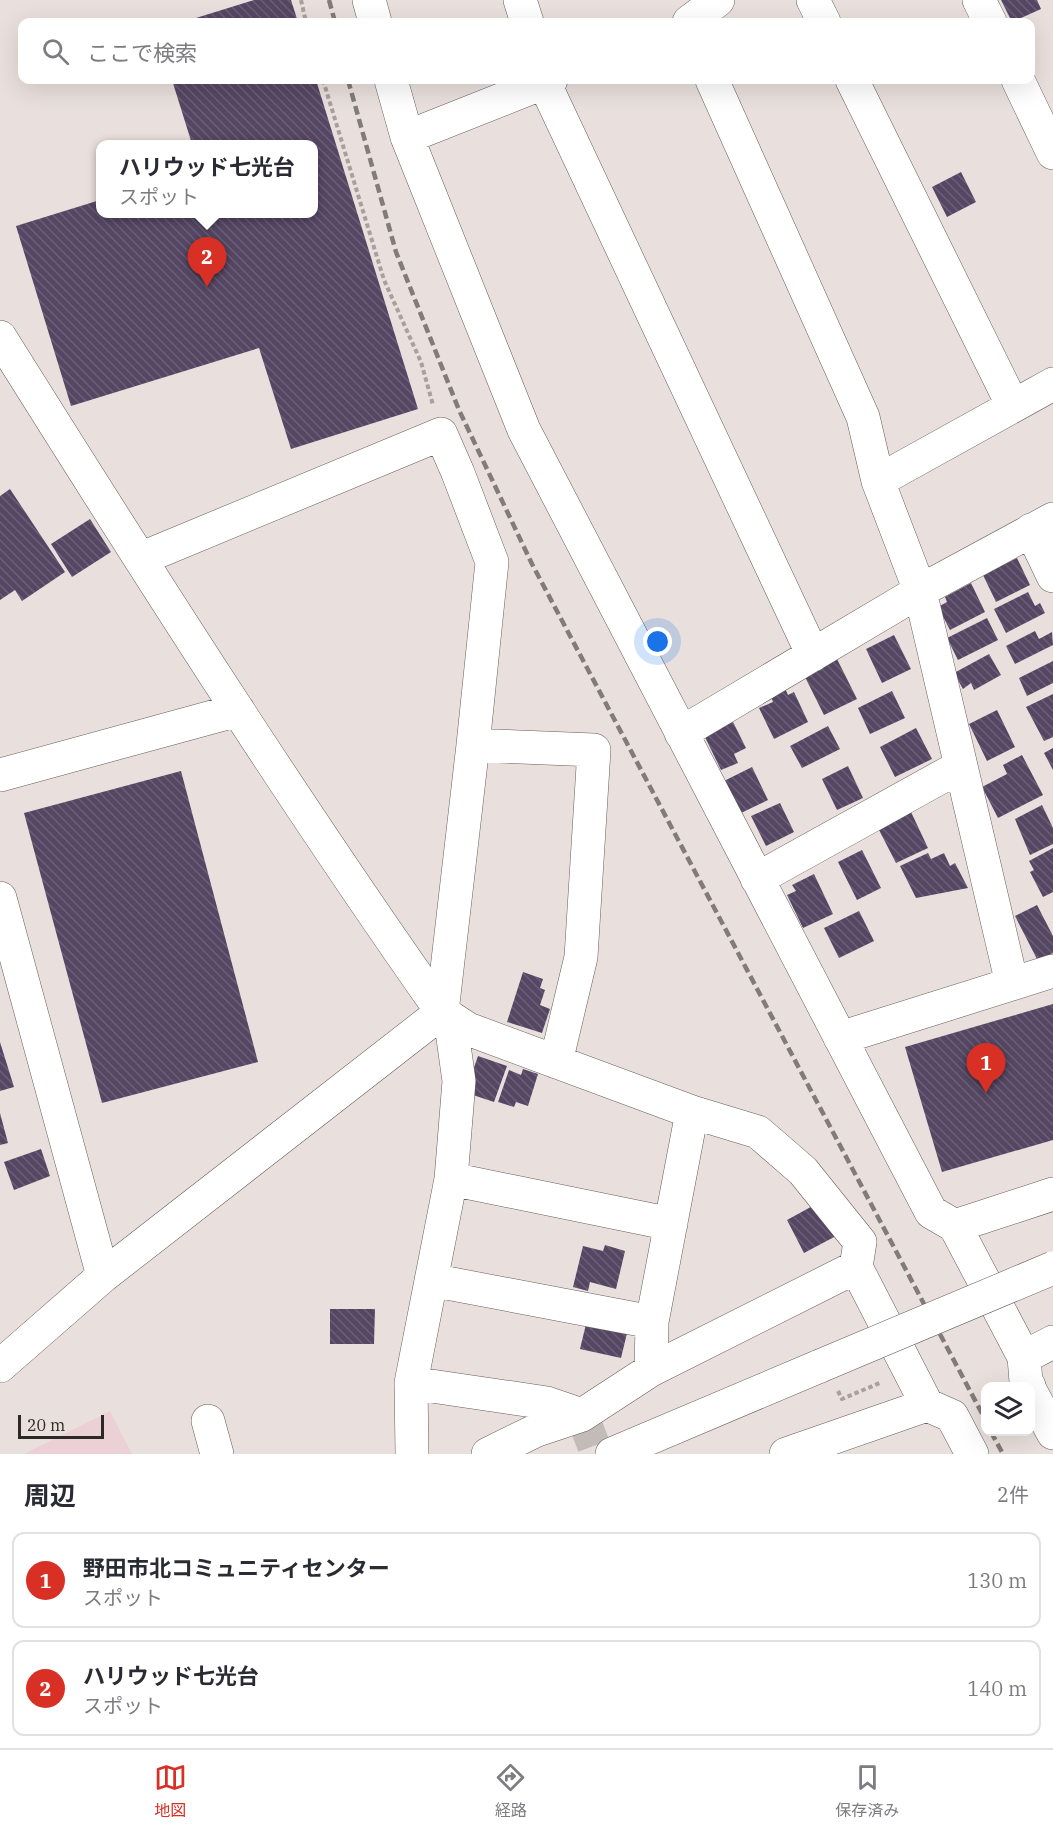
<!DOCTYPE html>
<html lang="ja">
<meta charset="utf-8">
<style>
body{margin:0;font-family:"IBM Plex Serif","Noto Sans JP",serif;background:#f2f2f3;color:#2b2b33}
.controls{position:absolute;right:18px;bottom:18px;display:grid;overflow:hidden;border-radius:12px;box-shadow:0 6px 24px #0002}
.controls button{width:54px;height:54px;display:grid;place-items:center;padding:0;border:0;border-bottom:2px solid #e1e1e2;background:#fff;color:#2b2b33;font:30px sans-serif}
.scale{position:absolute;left:18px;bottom:15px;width:86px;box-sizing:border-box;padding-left:6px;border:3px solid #2b2826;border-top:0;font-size:16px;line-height:21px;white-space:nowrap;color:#2b2826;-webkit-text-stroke:4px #e9e0dd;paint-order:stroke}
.you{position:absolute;left:658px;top:642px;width:21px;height:21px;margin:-15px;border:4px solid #fff;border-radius:50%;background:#1a73e8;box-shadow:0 0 0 9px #1a73e833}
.badge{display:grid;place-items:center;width:39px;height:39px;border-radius:50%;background:#d93025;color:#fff;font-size:20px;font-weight:700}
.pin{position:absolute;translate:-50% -50px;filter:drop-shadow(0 2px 3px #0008)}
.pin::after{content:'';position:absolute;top:32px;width:21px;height:18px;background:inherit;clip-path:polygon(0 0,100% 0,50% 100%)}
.popup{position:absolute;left:96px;top:140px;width:222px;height:78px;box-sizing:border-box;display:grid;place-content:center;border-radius:12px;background:#fff;filter:drop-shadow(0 2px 4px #0005);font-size:20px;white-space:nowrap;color:#7c7c81}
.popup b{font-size:22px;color:#2b2b33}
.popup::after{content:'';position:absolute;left:50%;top:100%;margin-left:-12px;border:12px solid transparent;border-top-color:#fff}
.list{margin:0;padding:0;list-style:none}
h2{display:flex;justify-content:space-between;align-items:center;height:78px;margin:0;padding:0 24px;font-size:26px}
h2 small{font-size:20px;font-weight:400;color:#7c7c81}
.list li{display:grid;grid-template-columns:39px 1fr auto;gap:18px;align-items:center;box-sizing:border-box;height:96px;margin:0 12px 12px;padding:0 12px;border:2px solid #e1e1e2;border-radius:12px}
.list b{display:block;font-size:22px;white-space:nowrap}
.list p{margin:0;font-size:20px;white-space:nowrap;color:#7c7c81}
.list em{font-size:20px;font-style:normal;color:#7c7c81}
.icon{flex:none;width:33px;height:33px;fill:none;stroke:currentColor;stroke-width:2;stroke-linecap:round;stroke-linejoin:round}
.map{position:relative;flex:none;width:1053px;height:1454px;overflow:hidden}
.search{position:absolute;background:#fff;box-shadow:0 6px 24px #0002;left:18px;right:18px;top:18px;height:66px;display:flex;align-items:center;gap:15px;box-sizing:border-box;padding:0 21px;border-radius:12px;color:#7c7c81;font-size:22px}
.sheet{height:294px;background:#fff}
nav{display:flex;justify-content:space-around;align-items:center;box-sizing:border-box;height:84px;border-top:2px solid #e1e1e2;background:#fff;font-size:16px;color:#7c7c81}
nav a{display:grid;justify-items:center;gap:3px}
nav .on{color:#d93025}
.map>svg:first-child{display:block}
.commercial{fill:#ebd1d5}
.building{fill:url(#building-back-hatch)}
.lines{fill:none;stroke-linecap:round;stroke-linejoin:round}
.minor-tunnel{stroke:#c3bbb8;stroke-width:33;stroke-dasharray:33 16;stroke-linecap:butt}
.minor-casing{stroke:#655e5a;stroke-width:34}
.path{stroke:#a7a09d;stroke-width:4;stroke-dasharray:4.5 3;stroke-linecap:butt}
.minor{stroke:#fff;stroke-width:33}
.rail{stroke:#817c79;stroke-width:4.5;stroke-dasharray:9 4.5;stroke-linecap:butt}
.minor-bridge-casing{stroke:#655e5a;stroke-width:34;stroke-linecap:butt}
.minor-bridge{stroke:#fff;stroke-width:33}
</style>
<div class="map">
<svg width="1053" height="1454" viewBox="0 0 1053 1454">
<defs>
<pattern id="building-back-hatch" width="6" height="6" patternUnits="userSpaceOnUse" patternTransform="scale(1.5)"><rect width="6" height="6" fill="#554764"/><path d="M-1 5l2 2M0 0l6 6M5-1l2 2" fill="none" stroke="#6a5f76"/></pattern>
</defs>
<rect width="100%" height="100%" fill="#e9e0dd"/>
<path class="commercial" d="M110 1411 132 1454H24Z"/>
<path class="building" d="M254 0H291L298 22H183Z
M1001 0H1037L1041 9 1012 22Z
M172 80H316L418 409 291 449 259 348 71 406 16 226 100 200V214H314V144H192Z
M961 172 976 202 947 217 932 187Z
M10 489 65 572 22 601 15 590 0 600V496Z
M90 519 111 552 72 577 51 544Z
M1017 558 1030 585 996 602 983 575Z
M971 583 985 612 950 630 938 607 947 602 945 597Z
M1028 592 1035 606 1040 603 1045 613 1006 633 994 609Z
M987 618 998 640 958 660 947 638Z
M1035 631 1039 639 1052 632 1053 645 1015 664 1006 646Z
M894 635 911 669 882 683 866 649Z
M989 654 1001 675 974 690 971 683 963 689 954 673Z
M837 659 857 699 824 715 804 675Z
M1053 661V683L1027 696 1019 678Z
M784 686 788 695 794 692 808 722 774 739 759 708 773 702 769 693Z
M892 691 905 718 870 734 858 708Z
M1053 694V737L1044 741 1026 707Z
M997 710 1015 747 987 761 969 724Z
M733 722 746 748 734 754 738 763 721 770 704 735Z
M828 726 840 749 802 768 790 746Z
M916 728 932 759 895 777 880 747Z
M1053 748V770L1044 753Z
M1022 755 1043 795 998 818 982 787 1007 774 1003 765Z
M848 766 863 798 837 810 822 779Z
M752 767 768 800 741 813 724 781Z
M181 771 258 1062 102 1103 24 813Z
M780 803 794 832 766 846 751 816Z
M1042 805 1053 828V844L1030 855 1015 819Z
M911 812 928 848 896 863 878 828Z
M1053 848V892L1043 897 1030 872 1034 870 1029 861Z
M862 850 881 888 857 900 838 862Z
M928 853 931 859 944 853 950 866 955 863 968 888 916 898 900 866Z
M814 874 833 914 803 928 787 895 796 891 792 885Z
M1037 905 1053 936V953L1038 961 1015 916Z
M859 911 874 941 839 958 824 928Z
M523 972 543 979 540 988 545 990 540 1005 550 1009 542 1033 507 1022Z
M1053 1004V1140L942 1172 905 1047Z
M0 1042 14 1087 0 1091Z
M478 1056 507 1066 494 1102 470 1094 469 1082Z
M523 1069 538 1074 528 1106 516 1102 514 1107 498 1102 509 1070 521 1075Z
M0 1113 8 1143 0 1145Z
M41 1149 50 1176 14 1190 4 1162Z
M818 1203 836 1236 804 1253 787 1220Z
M605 1245 625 1251 616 1289 590 1282 588 1291 573 1287 583 1246 603 1251Z
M330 1309H375L374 1344H330Z
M587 1320 628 1329 621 1358 580 1349Z"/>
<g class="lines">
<path class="minor-tunnel" d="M582 1415 597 1454"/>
<g class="minor-casing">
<path id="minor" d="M369 0 375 22
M520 0 527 22
M813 0 824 22
M979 0 990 22
M689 22 718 0
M391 80 407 137 524 430 931 1212 955 1226 1024 1357 1026 1382 1029 1386
M543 80 813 655
M712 80 863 417 878 481 920 591 1012 984
M852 80 1013 406
M1018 80 1053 153
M407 137 551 80
M0 337C143 565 287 792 442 1012L468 1029 692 1112 758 1132 803 1171 860 1242 856 1267 927 1405 952 1416 972 1454
M878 481 1053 384
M1031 530 1053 576
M681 733 920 591 1053 519
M473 745 594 750 581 957 556 1062
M0 775 238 710
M757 879 961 766
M0 898 103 1276
M840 1038 1053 971
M451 1179 671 1224
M955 1226 1053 1194
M431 1280 652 1322
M1024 1357 1053 1342
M0 1366 103 1276 442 1012 473 745 492 562 458 473 441 434 140 559
M651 1370 652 1322 692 1112
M411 1383 547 1403 582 1415
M1030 1390 1053 1433
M208 1421 217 1454
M412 1454 411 1383 451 1179 459 1081 450 1017
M488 1454 537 1430 582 1415 651 1370 856 1267
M612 1454 820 1366
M786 1454 927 1405"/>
</g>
<path class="path" d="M301 0 306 22
M323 80 384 280 421 362 433 405
M838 1391 842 1399 882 1382"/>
<use href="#minor" class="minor"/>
<path class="rail" d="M329 0 335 22
M348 80 396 252 459 410 532 564 986 1421
M991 1432 1003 1454"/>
<g class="minor-bridge-casing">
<path id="minor-bridge" d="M820 1366 1053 1268"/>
</g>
<use href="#minor-bridge" class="minor-bridge"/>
</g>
</svg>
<div class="controls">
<button><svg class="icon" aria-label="layers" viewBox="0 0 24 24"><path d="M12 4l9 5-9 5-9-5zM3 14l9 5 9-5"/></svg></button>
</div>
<div class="scale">20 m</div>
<div class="you"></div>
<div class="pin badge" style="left:986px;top:1093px">1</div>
<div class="pin badge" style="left:207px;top:287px">2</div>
<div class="popup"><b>ハリウッド七光台</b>スポット</div>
<div class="search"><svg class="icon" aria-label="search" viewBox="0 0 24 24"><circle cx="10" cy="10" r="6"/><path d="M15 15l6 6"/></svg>ここで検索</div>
</div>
<section class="sheet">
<h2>周辺<small>2件</small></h2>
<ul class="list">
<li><span class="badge">1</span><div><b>野田市北コミュニティセンター</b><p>スポット</p></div><em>130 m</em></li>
<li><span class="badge">2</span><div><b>ハリウッド七光台</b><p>スポット</p></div><em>140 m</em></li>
</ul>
</section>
<nav>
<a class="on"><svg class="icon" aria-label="map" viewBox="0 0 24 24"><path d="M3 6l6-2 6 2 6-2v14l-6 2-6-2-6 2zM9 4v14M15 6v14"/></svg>地図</a>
<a><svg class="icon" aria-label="directions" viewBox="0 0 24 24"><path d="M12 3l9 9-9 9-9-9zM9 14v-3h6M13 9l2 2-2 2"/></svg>経路</a>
<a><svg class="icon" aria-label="saved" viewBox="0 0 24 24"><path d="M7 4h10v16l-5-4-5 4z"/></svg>保存済み</a>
</nav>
